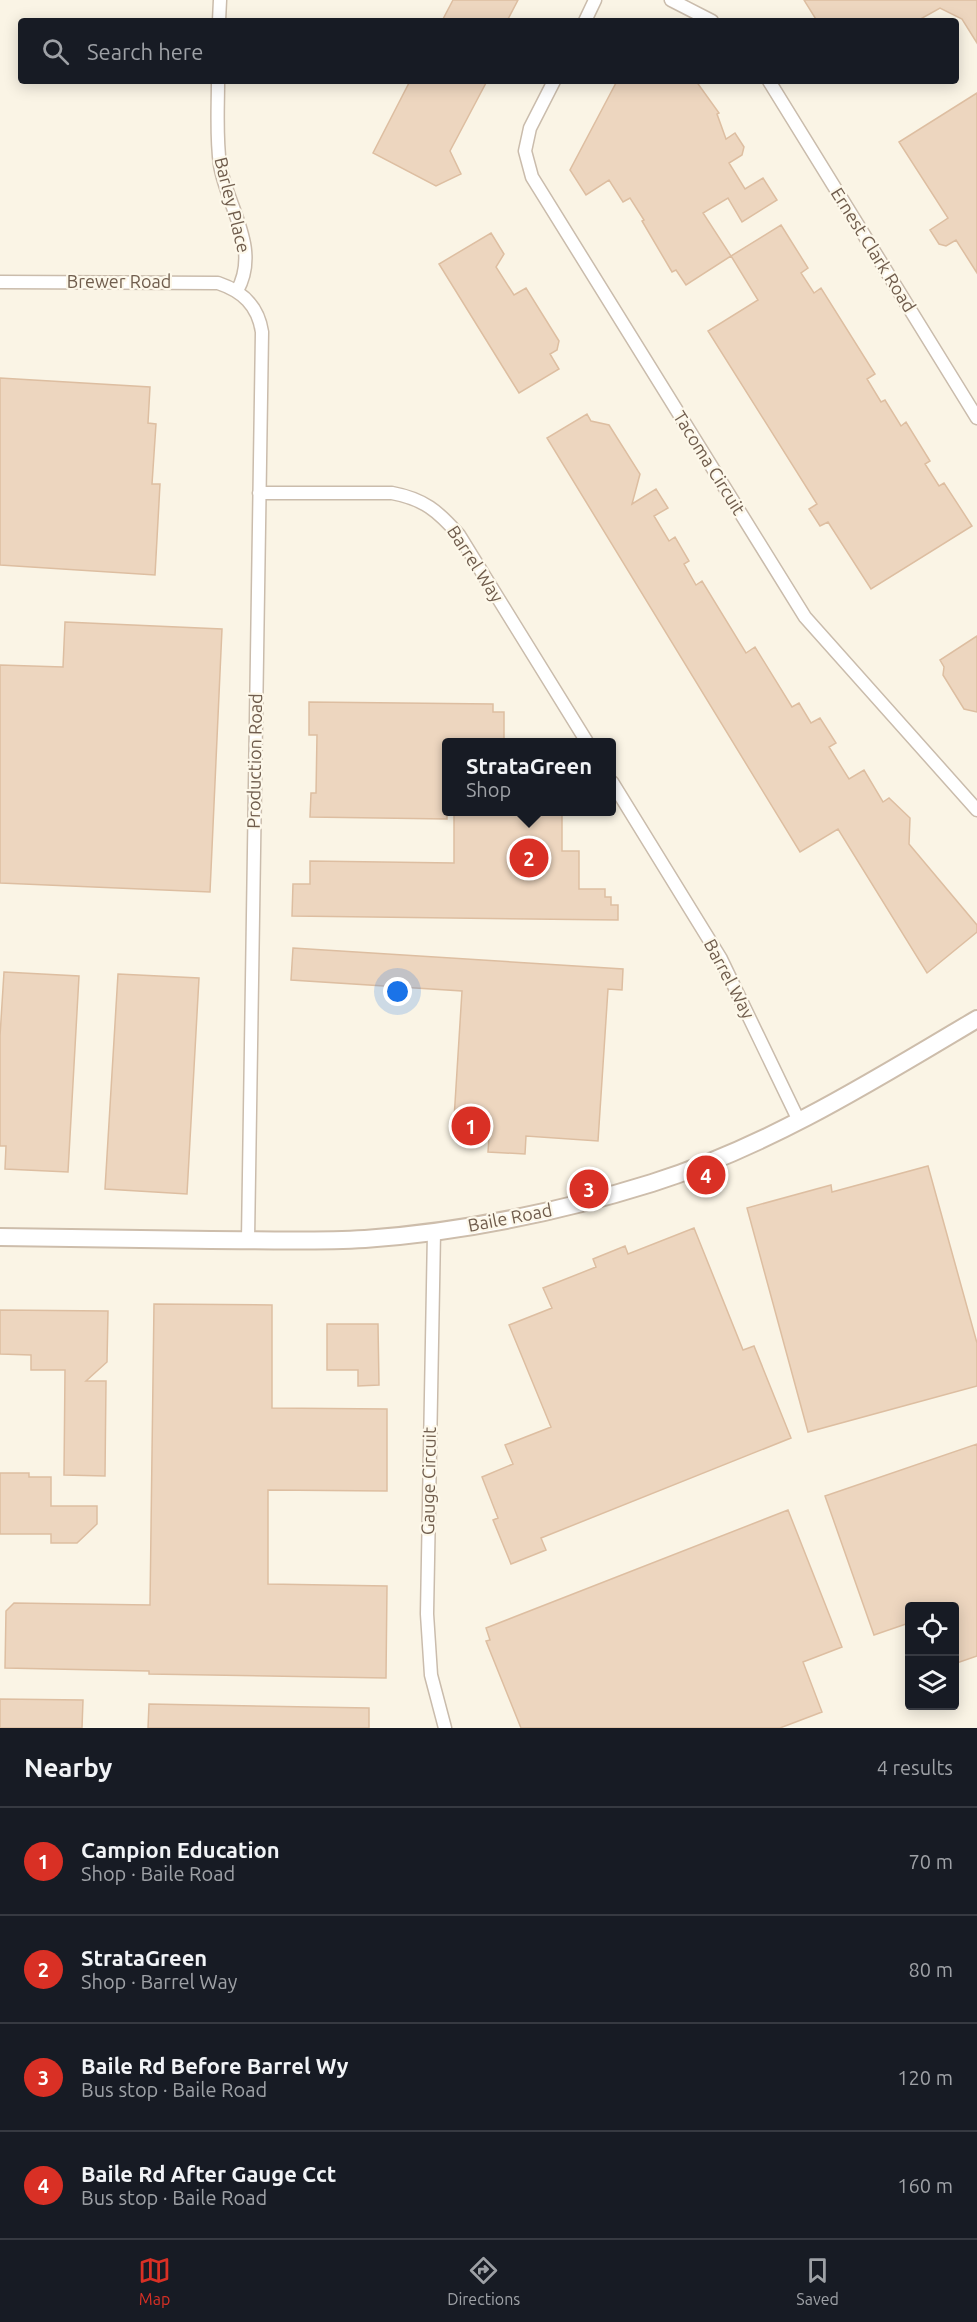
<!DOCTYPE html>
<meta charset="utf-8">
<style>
body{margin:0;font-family:Ubuntu,sans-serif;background:#20242c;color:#f1f3f6}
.controls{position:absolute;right:18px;bottom:18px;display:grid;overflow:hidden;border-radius:6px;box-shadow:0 3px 15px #0003}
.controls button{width:54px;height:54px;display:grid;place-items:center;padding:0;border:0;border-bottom:2px solid #363941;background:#171b24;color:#f1f3f6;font:30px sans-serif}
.you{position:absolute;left:398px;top:992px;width:21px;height:21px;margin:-15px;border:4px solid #fff;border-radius:50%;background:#1a73e8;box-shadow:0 0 0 9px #1a73e833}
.badge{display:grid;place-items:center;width:39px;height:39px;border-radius:50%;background:#d93025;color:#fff;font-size:20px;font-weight:700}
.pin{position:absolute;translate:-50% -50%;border:3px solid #fff;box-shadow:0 2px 6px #0006}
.popup{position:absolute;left:442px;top:738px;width:174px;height:78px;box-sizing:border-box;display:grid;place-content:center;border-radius:6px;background:#171b24;filter:drop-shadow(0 2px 4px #0005);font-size:20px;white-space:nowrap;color:#9ea1a6}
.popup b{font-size:22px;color:#f1f3f6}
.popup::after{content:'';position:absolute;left:50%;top:100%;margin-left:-12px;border:12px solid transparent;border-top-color:#171b24}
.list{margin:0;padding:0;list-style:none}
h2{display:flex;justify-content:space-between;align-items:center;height:78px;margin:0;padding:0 24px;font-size:26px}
h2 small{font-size:20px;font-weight:400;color:#9ea1a6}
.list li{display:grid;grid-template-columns:39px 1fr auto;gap:18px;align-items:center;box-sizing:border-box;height:108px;padding:0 24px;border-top:2px solid #363941}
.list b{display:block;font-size:22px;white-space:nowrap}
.list p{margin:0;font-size:20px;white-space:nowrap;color:#9ea1a6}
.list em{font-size:20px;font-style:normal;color:#9ea1a6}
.icon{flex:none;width:33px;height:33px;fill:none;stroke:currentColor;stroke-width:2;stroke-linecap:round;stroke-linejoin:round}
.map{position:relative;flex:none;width:977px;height:1728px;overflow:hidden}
.search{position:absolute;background:#171b24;box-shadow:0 3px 15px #0003;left:18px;right:18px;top:18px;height:66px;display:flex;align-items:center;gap:15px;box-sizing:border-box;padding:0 21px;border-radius:6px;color:#9ea1a6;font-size:22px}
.sheet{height:510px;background:#171b24}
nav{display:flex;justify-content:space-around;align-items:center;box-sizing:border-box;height:84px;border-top:2px solid #363941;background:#171b24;font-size:16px;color:#9ea1a6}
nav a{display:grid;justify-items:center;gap:3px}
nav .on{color:#d93025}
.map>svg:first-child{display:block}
.building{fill:#edd6bf;stroke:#ddbea1;stroke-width:1.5}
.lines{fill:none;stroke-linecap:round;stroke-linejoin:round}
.street-casing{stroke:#cabcac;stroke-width:15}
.secondary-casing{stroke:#cdbdab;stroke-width:20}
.street{stroke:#fff;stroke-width:12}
.secondary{stroke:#fff;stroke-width:16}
.labels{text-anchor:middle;stroke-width:4.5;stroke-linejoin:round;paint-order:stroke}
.street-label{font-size:18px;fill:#705d4d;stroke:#fdf8ea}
</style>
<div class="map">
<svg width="977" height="1728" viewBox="0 0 977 1728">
<rect width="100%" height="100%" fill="#faf4e5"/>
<path class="building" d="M453 0H518L507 21H442Z
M804 0H977V43L962 19 940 8 917 21H817Z
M410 81H487L450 151 461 174 436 186 373 153Z
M617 81H696L719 113 717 114 726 139 735 133 744 147 742 155 729 163 745 189 763 178 777 200 742 222 728 198 703 213 731 256 686 285 676 270 672 272 642 221 644 220 630 198 623 202 609 180 586 195 570 170Z
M977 93V273L956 240 946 246 939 244 930 230 948 218 899 142Z
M781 225 808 268 801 273 814 293 821 288 875 374 867 379 881 402 885 400 901 426 906 422 930 461 925 464 939 486 944 483 972 526 871 589 828 522 820 526 809 509 817 504 708 331 758 300 731 256Z
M491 233 504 254 496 267 514 295 526 288 559 341 557 350 550 354 559 369 519 393 439 264Z
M0 378 150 387 148 423 156 424 152 484H160L155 575 0 565Z
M587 414 591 421 609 425 640 474 632 504 656 489 668 508 654 516 669 541 675 537 689 561 684 564 696 585 702 581 746 653 755 647 792 707 799 703 811 723 820 718 836 743 829 747 849 779 864 770 883 802 889 798 910 818 909 844 977 925V932L927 973 838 829 800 852 547 438Z
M65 622 222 629 210 892 0 883V665L63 667Z
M977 636V712L964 709 943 675 944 667 940 660Z
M309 702 493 704V712H504V742H447V819L310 817 311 793H316L317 735H309Z
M454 812H562V851H579V889H605V897H611V905H618V920L292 916 293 884H310V861L454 863Z
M293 948 623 969 622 990 608 989 598 1141 526 1136 525 1154 488 1152 489 1137 453 1135 462 991 291 980Z
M4 972 79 976 68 1172 5 1169 6 1146H0V1036Z
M118 974 199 978 187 1194 105 1189Z
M928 1166 977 1343V1386L808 1432 747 1208 831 1185 832 1192Z
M694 1228 743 1350 754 1346 791 1438 541 1538 546 1550 511 1564 493 1520 498 1518 482 1477 513 1464 505 1445 551 1427 509 1325 552 1308 543 1288 596 1267 593 1259 625 1246 628 1254Z
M154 1304 272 1305V1408L387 1409V1491L268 1490V1584L387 1586 386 1678 149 1674V1671L5 1668 6 1611 14 1603 150 1605Z
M0 1310 108 1311 107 1362 86 1381H106L105 1476 64 1475 65 1370H31V1355L0 1354Z
M327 1324H378L379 1385 358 1386V1370H327Z
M977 1444V1656L954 1664V1606H909V1623L874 1635 825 1496Z
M0 1473H29V1477H51V1506H97V1524L77 1543H51V1534H0Z
M788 1510 842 1647 803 1662 822 1712 780 1728H521L486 1641 490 1640 486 1628Z
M0 1699 83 1700 82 1728H0Z
M149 1704 369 1708V1728H148Z"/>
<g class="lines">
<g class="street-casing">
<path id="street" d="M671 0 712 21
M219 21 220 0
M585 21 595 0
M218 81C218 109 216 137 220 165 227 207 261 248 237 291
M554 81 530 128 525 151 532 177 805 617 977 810
M769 81 977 418
M0 282 218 283C242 291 258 305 262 332L248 1240
M259 493H392C424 499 438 511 459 535L587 742
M612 782 721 959 799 1121
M434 1232 427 1614 431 1675 445 1728"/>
</g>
<g class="secondary-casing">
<path id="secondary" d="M0 1237C70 1238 141 1239 211 1240 262 1240 314 1242 365 1239 462 1232 559 1212 652 1183 769 1146 873 1081 977 1019"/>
</g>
<use href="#street" class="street"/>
<use href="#secondary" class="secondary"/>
</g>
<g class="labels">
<g class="street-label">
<text transform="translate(232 205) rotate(76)" y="6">Barley Place</text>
<text transform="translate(873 250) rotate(58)" y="6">Ernest Clark Road</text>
<text x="119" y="288">Brewer Road</text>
<text transform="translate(709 463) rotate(58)" y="6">Tacoma Circuit</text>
<text transform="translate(475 564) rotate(57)" y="6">Barrel Way</text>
<text transform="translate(255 761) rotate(-89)" y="6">Production Road</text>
<text transform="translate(729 979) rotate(62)" y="6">Barrel Way</text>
<text transform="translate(510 1218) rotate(-11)" y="6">Baile Road</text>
<text transform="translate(429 1481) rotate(-89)" y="6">Gauge Circuit</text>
</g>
</g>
</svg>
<div class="controls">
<button><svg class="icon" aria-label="locate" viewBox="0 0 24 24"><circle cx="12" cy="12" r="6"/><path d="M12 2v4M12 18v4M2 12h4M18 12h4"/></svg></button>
<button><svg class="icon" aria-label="layers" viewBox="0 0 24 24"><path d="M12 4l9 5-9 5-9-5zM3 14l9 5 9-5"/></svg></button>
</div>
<div class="you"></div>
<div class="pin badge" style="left:471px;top:1126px">1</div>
<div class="pin badge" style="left:529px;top:858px">2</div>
<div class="popup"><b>StrataGreen</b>Shop</div>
<div class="pin badge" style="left:589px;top:1189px">3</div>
<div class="pin badge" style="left:706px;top:1175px">4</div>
<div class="search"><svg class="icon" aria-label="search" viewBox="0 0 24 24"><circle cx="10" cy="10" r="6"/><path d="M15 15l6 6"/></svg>Search here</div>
</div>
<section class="sheet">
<h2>Nearby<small>4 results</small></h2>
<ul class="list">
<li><span class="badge">1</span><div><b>Campion Education</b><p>Shop · Baile Road</p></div><em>70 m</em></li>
<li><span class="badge">2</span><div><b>StrataGreen</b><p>Shop · Barrel Way</p></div><em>80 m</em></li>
<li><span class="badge">3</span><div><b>Baile Rd Before Barrel Wy</b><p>Bus stop · Baile Road</p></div><em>120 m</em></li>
<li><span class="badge">4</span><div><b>Baile Rd After Gauge Cct</b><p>Bus stop · Baile Road</p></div><em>160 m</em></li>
</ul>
</section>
<nav>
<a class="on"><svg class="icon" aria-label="map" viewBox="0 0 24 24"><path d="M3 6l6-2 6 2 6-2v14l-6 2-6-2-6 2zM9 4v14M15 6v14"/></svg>Map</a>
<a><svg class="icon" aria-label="directions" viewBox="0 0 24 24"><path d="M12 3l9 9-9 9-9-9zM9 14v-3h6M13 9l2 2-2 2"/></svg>Directions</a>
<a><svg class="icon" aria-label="saved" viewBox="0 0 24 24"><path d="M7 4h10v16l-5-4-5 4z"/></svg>Saved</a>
</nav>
